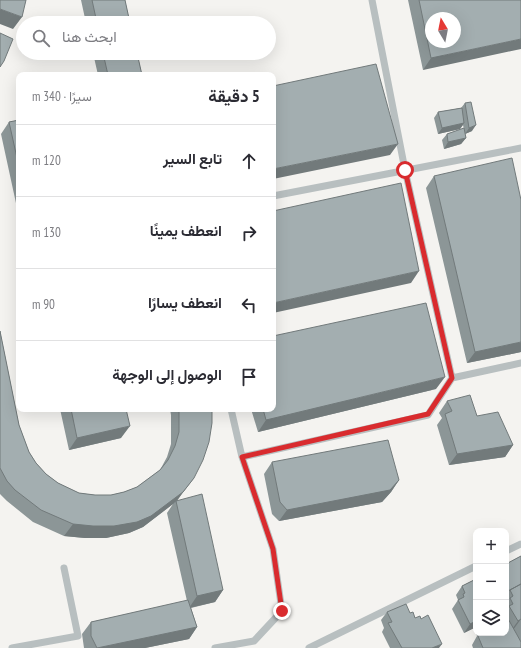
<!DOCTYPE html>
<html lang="ar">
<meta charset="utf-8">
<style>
body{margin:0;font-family:"PT Sans Narrow",Vazirmatn,sans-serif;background:#f2f2f3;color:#2b2b33;direction:rtl}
.controls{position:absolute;right:12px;bottom:12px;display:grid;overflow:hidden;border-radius:8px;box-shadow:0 4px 16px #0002}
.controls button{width:36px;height:36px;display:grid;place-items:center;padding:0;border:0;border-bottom:1px solid #e1e1e2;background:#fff;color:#2b2b33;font:20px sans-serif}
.compass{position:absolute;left:425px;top:12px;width:36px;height:36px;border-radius:50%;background:#fff;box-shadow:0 4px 16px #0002;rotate:350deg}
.stop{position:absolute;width:12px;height:12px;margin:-9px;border:3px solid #d92b2e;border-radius:50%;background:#fff}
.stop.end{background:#d92b2e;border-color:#fff;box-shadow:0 1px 4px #0008}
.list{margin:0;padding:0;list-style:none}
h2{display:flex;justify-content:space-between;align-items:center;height:52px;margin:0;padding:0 16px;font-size:17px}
h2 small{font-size:13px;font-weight:400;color:#7c7c81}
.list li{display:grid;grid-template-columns:26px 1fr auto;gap:12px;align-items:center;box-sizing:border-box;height:72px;padding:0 16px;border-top:1px solid #e1e1e2}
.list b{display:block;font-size:15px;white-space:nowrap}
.list em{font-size:13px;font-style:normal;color:#7c7c81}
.icon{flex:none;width:22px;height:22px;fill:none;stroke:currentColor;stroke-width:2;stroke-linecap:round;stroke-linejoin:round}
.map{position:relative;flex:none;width:521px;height:648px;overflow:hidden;direction:ltr}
.search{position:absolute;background:#fff;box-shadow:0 4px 16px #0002;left:16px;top:16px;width:260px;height:44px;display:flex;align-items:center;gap:10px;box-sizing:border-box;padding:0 14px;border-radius:22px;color:#7c7c81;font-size:15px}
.panel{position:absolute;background:#fff;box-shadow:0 4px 16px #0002;left:16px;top:72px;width:260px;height:340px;border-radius:8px;direction:rtl}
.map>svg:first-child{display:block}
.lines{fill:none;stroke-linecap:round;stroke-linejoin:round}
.minor{stroke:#b8bfc0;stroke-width:7}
.wall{fill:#8c9697}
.shaded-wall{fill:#727a7b}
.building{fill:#a3aeb0;stroke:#727a7b;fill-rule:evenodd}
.route{stroke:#d92b2e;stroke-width:5}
</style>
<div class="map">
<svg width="521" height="648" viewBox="0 0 521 648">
<rect width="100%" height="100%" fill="#f4f3f0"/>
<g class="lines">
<path class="minor" d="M372 0 405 170 452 378
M273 196 521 148
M242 457 428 415 452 378 521 363
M506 551 521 544
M12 648 78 636 64 568
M215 648 254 641 282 611 273 549 242 457 231 409
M309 648 476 566"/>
</g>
<path class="wall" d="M81 0H125L130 23H86Z
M408 0H521L423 70Z
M93 53H137L142 75H98Z
M465 103 472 131 465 134 466 138 461 144 444 149 442 140 447 134 464 129 463 125 460 129 438 134 434 118 438 112 461 108Z
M19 120V217L1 134 9 122Z
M434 176 521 352 467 363 426 188Z
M0 331 19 425 29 452 36 463 46 474 58 483 79 493 95 495H111L124 492 137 487 160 470 167 457 171 444V415L170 409H212L185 489 177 501 223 590 215 602 191 608 197 627 189 639 145 648H84L82 634 91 622 187 601 167 513 173 504 143 527 129 533 106 538H85L64 536 33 522 7 501 0 494Z
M436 389 258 432 251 409H273Z
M447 401 477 416 513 445 505 457 449 465 437 425 442 418 439 413Z
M60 409H126L121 438 69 450Z
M272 462 399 480 391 492 382 502 279 521 272 514 264 474Z
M521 556V648H473L472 645 477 636 476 633H506V564Z
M476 579V627L464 633 452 609 458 600 456 595 462 586Z
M387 612 410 613 415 618 421 619 439 648H390L382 632 384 628 381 620Z"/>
<path class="shaded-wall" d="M0 9 22 17 13 29 0 24Z
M521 39V49L423 70 431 58Z
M464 123 460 129 438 134 442 128Z
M476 125 472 131 465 134 469 128Z
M466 138 461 144 444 149 448 142Z
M398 144 390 155 273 179V169Z
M419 271 411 283 273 313V303Z
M521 342V352L467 363 475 352Z
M445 377 436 389 258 432 266 420Z
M130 426 121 438 69 450 77 438Z
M513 445 505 457 449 465 457 454Z
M194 478 175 503 176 501 173 504 143 527 129 533 106 538H85L64 536 73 524Z
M399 480 391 492 382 502 279 521 287 510Z
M223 590 215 602 189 608 197 596Z
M510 590 506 596V592Z
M521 619 513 630 510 632 518 621Z
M476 621V627L464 633 470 624Z
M197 627 189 639 145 648H97Z
M442 644 439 648H432Z"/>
<path class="building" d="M0 0H26L22 17 0 9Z
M92 0H125L130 23H97Z
M419 0H521V39L431 58ZM431 18H455V42H431Z
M0 33 13 39 4 61 0 67Z
M103 53H137L142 75H108Z
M376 64 398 144 273 169V86Z
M471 102 476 125 469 128 465 103Z
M462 108 464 123 442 128 438 112Z
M19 120V167L9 122Z
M464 128 466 138 448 142 447 134Z
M512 158 521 200V342L475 352 434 176Z
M401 183 419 271 273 303V211Z
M426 303 445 377 266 420 263 409H273V336Z
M0 331 19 425 29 452 36 463 46 474 58 483 79 493 95 495H111L124 492 137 487 160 470 168 460 175 446 179 432V409H212V423L209 442 203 460 194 478 183 492 151 516 137 522 114 526H93L73 524 41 510 15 490 7 481 0 468Z
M470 395 477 416 498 412 513 445 457 454 445 414 452 411 447 401Z
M71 409H126L130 426 77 438Z
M388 440 399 480 390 490 287 510 280 502 272 462Z
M202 494 223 590 197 596 176 501Z
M521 556V584L506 592V564Z
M476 579V621L470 624 458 600 464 597 463 594 465 593 462 586Z
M521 584V619L518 621 509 606 513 604 510 598 513 596 510 590Z
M188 600 197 627 97 648 91 636V622Z
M406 604 410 613 413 612 415 618 420 616 421 619 428 615 442 644 432 648H402L388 623 392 622 387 612Z
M506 615 521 642V648H483L478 636 483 634V633H506Z"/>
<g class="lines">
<path class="route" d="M282 611 273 549 242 457 428 414 452 378 405 170"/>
</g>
</svg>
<div class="controls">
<button>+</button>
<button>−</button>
<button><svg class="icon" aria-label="layers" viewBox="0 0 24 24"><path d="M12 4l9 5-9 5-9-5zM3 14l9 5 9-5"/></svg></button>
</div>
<svg class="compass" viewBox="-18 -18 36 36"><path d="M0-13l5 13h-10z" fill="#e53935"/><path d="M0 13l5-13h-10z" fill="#7c7c81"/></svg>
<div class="stop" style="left:405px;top:170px"></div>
<div class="stop end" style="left:282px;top:611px"></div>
<div class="search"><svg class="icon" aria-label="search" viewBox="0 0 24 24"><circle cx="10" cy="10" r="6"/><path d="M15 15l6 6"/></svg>ابحث هنا</div>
<section class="panel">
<h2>5 دقيقة<small>سيرًا · 340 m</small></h2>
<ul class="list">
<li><svg class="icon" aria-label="ahead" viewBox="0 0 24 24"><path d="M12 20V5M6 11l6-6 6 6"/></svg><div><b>تابع السير</b></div><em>120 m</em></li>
<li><svg class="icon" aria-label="right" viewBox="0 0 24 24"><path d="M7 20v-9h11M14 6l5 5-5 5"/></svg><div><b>انعطف يمينًا</b></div><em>130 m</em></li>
<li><svg class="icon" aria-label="left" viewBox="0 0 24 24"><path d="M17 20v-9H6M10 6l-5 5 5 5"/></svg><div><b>انعطف يسارًا</b></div><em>90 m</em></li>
<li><svg class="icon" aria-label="arrive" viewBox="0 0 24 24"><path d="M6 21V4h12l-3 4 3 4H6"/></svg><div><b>الوصول إلى الوجهة</b></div></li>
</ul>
</section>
</div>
